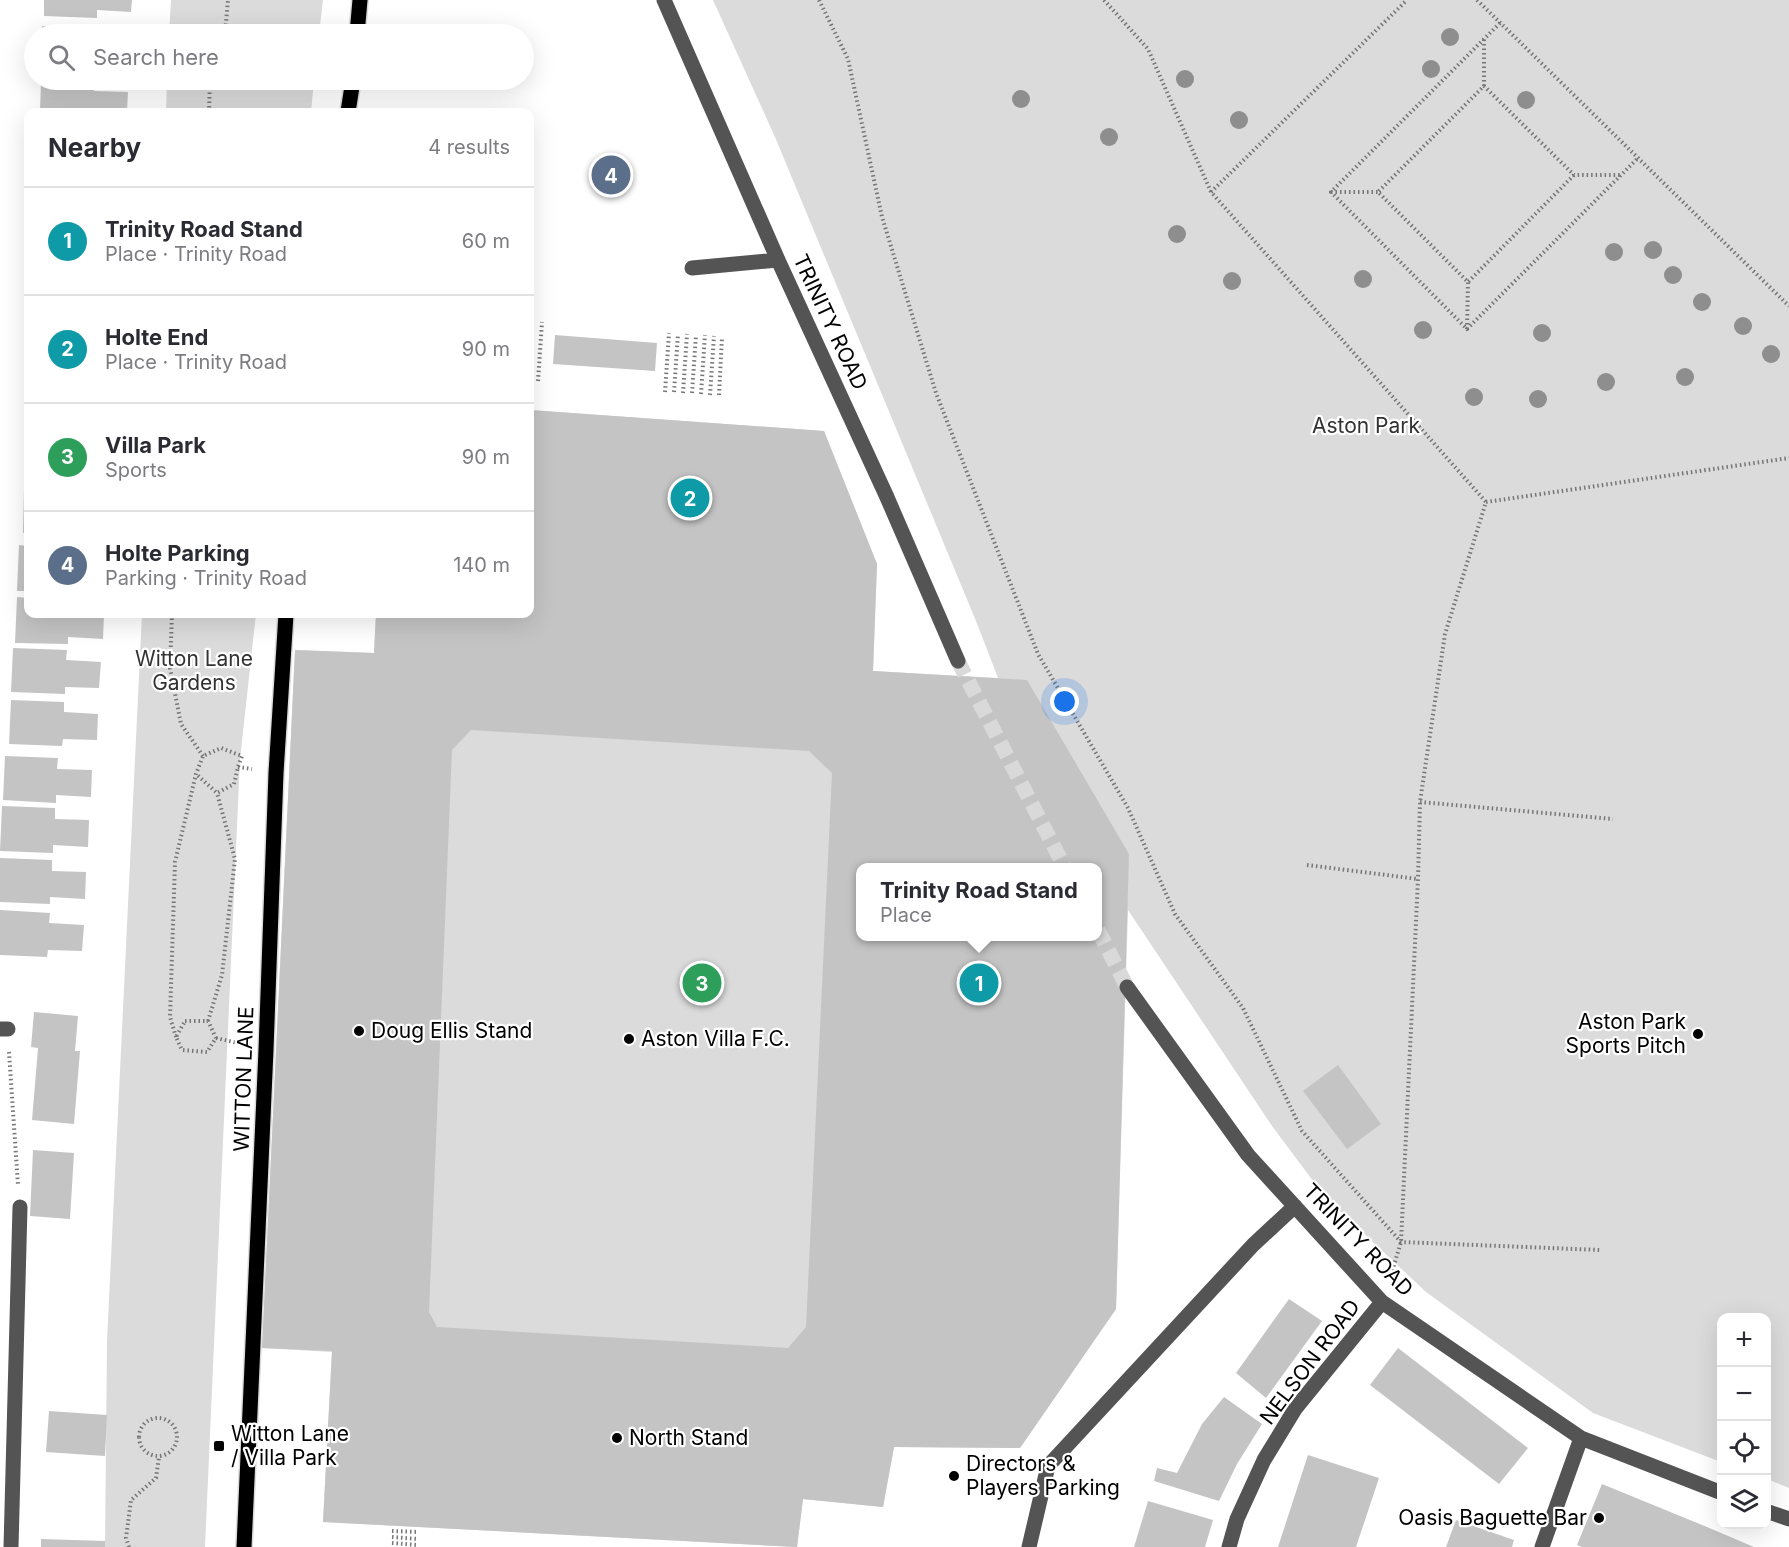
<!DOCTYPE html>
<meta charset="utf-8">
<style>
body{margin:0;font-family:Inter,sans-serif;background:#f7f7f7;color:#2b2b33}
.controls{position:absolute;right:18px;bottom:18px;display:grid;overflow:hidden;border-radius:12px;box-shadow:0 6px 24px #0002}
.controls button{width:54px;height:54px;display:grid;place-items:center;padding:0;border:0;border-bottom:2px solid #e1e1e2;background:#fff;color:#2b2b33;font:30px sans-serif}
.you{position:absolute;left:1065px;top:702px;width:21px;height:21px;margin:-15px;border:4px solid #fff;border-radius:50%;background:#1a73e8;box-shadow:0 0 0 9px #1a73e833}
.badge{display:grid;place-items:center;width:39px;height:39px;border-radius:50%;background:#0b8043;color:#fff;font-size:20px;font-weight:700}
.pin{position:absolute;translate:-50% -50%;border:3px solid #fff;box-shadow:0 2px 6px #0006}
.popup{position:absolute;left:856px;top:863px;width:246px;height:78px;box-sizing:border-box;display:grid;place-content:center;border-radius:12px;background:#fff;filter:drop-shadow(0 2px 4px #0005);font-size:20px;white-space:nowrap;color:#7c7c81}
.popup b{font-size:22px;color:#2b2b33}
.popup::after{content:'';position:absolute;left:50%;top:100%;margin-left:-12px;border:12px solid transparent;border-top-color:#fff}
.list{margin:0;padding:0;list-style:none}
h2{display:flex;justify-content:space-between;align-items:center;height:78px;margin:0;padding:0 24px;font-size:26px}
h2 small{font-size:20px;font-weight:400;color:#7c7c81}
.list li{display:grid;grid-template-columns:39px 1fr auto;gap:18px;align-items:center;box-sizing:border-box;height:108px;padding:0 24px;border-top:2px solid #e1e1e2}
.list b{display:block;font-size:22px;white-space:nowrap}
.list p{margin:0;font-size:20px;white-space:nowrap;color:#7c7c81}
.list em{font-size:20px;font-style:normal;color:#7c7c81}
.icon{flex:none;width:33px;height:33px;fill:none;stroke:currentColor;stroke-width:2;stroke-linecap:round;stroke-linejoin:round}
.map{position:relative;flex:none;width:1789px;height:1547px;overflow:hidden}
.search{position:absolute;background:#fff;box-shadow:0 6px 24px #0002;left:24px;top:24px;width:510px;height:66px;display:flex;align-items:center;gap:15px;box-sizing:border-box;padding:0 21px;border-radius:33px;color:#7c7c81;font-size:22px}
.panel{position:absolute;background:#fff;box-shadow:0 6px 24px #0002;left:24px;top:108px;width:510px;height:510px;border-radius:12px}
.map>svg:first-child{display:block}
.green{fill:#dbdbdb;fill-rule:evenodd}
.building{fill:#c4c4c4;fill-rule:evenodd}
.lines{fill:none;stroke-linecap:round;stroke-linejoin:round}
.minor-tunnel{stroke:#d9d9d9;stroke-width:15;stroke-dasharray:15 8;stroke-linecap:butt}
.major-casing{stroke:#dbdbdb;stroke-width:18}
.path{stroke:#767676;stroke-width:4;stroke-dasharray:1.5 3;stroke-linecap:butt}
.minor{stroke:#545454;stroke-width:15}
.major{stroke:#000;stroke-width:15}
.tree{fill:#8e8e8e}
.poi-dot{fill:#000;stroke:#fff;stroke-width:2}
.labels{text-anchor:middle;stroke-width:4.5;stroke-linejoin:round;paint-order:stroke}
.street-label{font-size:21px;fill:#000;stroke:#fff}
.park-label{font-size:21px;fill:#323232;stroke:#fff}
.poi-label{font-size:21px;fill:#000;stroke:#fff;text-anchor:start}
</style>
<div class="map">
<svg width="1789" height="1547" viewBox="0 0 1789 1547">
<rect width="100%" height="100%" fill="#fff"/>
<path class="green" d="M171 0H323L319 34H169Z
M713 0H1789V1488L1767 1479 1766 1318H1722L1721 1462 1593 1413 1426 1292 1325 1197 1272 1126 1128 910 1116 1309 1020 1448 894 1447 883 1507 803 1499 797 1547 323 1522 332 1352 262 1348 295 650 374 653 376 614H530V410L824 431 877 564 873 671 998 678 976 621 775 137ZM860 868H1098V936H860Z
M167 80H314L311 112H166Z
M142 614H256L240 759 205 1547H105L107 1341Z"/>
<path class="building" d="M44 0H132L131 12 97 10V18L44 16Z
M42 26 96 28V34H42Z
M41 80H94V91L128 92 127 112H40Z
M555 335 657 343 655 371 553 364Z
M530 410 824 431 877 564 873 671 1027 680 1129 854 1116 1309 1020 1448 894 1447 883 1507 803 1499 797 1547 323 1522 332 1351 262 1348 295 650 374 653 376 614H530ZM471 730 809 751 832 773 806 1327 788 1348 437 1327 429 1312 452 750ZM860 868H1098V936H860Z
M25 437H28V482H24Z
M24 488H28V533H23Z
M19 545 28 546V591H17Z
M17 597 28 598V614H104L103 639 68 637V644L15 643Z
M13 648 67 650 66 660 101 662 99 688 65 687V694L11 692Z
M11 700 64 702V712L98 714 97 740 63 739 62 746 9 744Z
M5 756 58 758 57 769 92 770 91 797 56 795V803L3 800Z
M2 806 55 808V819L89 820 88 847 53 845V853L0 851Z
M0 858 52 860V871L86 872 85 899 50 897V904L0 902Z
M0 910 50 913 49 923 84 925 82 951 48 950 47 957 0 955Z
M34 1012 78 1016 75 1051H80L74 1124 32 1120 38 1048 31 1047Z
M1338 1065 1381 1124 1347 1149 1303 1091Z
M33 1150 74 1153 70 1219 30 1216Z
M1289 1299 1322 1321 1266 1398 1236 1373Z
M1398 1348 1528 1448 1499 1484 1370 1385Z
M1224 1397 1262 1424 1237 1464 1219 1501 1154 1481 1157 1468 1177 1473 1202 1424Z
M49 1411 107 1415 105 1456 46 1452Z
M1308 1455 1379 1478 1356 1547H1278Z
M1602 1484 1707 1527 1754 1547H1582L1577 1545Z
M1148 1501 1213 1520 1205 1547H1134Z
M1456 1520 1514 1540 1512 1547H1446Z
M41 1539 105 1541V1547H41Z"/>
<g class="lines">
<path class="minor-tunnel" d="M958 661 1065 868
M1098 930 1127 987"/>
<g class="major-casing">
<path id="major" d="M357 34 360 0
M348 112 353 80
M244 1547 266 1050 276 773 286 614"/>
</g>
<path class="path" d="M819 0 848 59 882 217 936 393 1038 654 1128 808 1175 914 1243 1008 1302 1131 1401 1242 1600 1250
M1104 0 1148 49 1211 192 1486 502
M1477 0 1789 306
M1500 23 1331 192 1467 329 1638 158
M225 34 228 0
M1484 86V39
M209 112 210 80
M1574 175 1468 282 1378 192 1484 86 1574 175H1620
M1211 192 1407 0
M1331 192H1378
M1467 329 1468 282
M530 350 531 321
M538 381 542 322
M665 392 669 333
M674 392 678 334
M683 393 687 334
M692 393 696 335
M701 394 705 335
M710 395 714 336
M719 395 722 337
M1486 502 1789 458
M172 614 170 668 181 724 203 756
M238 767 252 769
M1420 802 1613 819
M1307 865 1418 879
M185 1021H208L216 1038 207 1052 182 1050 176 1037Z
M208 1021 222 975 235 859 217 793
M176 1037 170 1017 175 862 196 774 203 756 221 748 242 756 238 767 234 784 217 793 196 774
M216 1038 242 1044
M9 1052 18 1185
M1391 1275 1401 1242 1418 879 1420 802 1445 634 1486 502
M139 1437a19 19 0 1 1 38 0a19 19 0 1 1-38 0Z
M392 1531 418 1532
M392 1537 418 1539
M392 1543 417 1545
M129 1547 126 1538 131 1500 156 1478 159 1457"/>
<path class="minor" d="M664 0 778 260 886 495 958 661
M692 268 778 260
M1127 987 1248 1155 1382 1302 1581 1438 1722 1493
M0 1029H8
M1766 1511 1789 1519
M11 1547 20 1207
M1029 1547 1048 1466 1253 1245 1295 1206
M1229 1547 1237 1519 1264 1460 1295 1409 1382 1302
M1542 1547 1581 1438"/>
<use href="#major" class="major"/>
</g>
<g class="tree">
<circle cx="1450" cy="37" r="9"/>
<circle cx="1431" cy="69" r="9"/>
<circle cx="1185" cy="79" r="9"/>
<circle cx="1021" cy="99" r="9"/>
<circle cx="1526" cy="100" r="9"/>
<circle cx="1239" cy="120" r="9"/>
<circle cx="1109" cy="137" r="9"/>
<circle cx="1177" cy="234" r="9"/>
<circle cx="1653" cy="250" r="9"/>
<circle cx="1614" cy="252" r="9"/>
<circle cx="1673" cy="275" r="9"/>
<circle cx="1363" cy="279" r="9"/>
<circle cx="1232" cy="281" r="9"/>
<circle cx="1702" cy="302" r="9"/>
<circle cx="1743" cy="326" r="9"/>
<circle cx="1423" cy="330" r="9"/>
<circle cx="1542" cy="333" r="9"/>
<circle cx="1771" cy="354" r="9"/>
<circle cx="1685" cy="377" r="9"/>
<circle cx="1606" cy="382" r="9"/>
<circle cx="1474" cy="397" r="9"/>
<circle cx="1538" cy="399" r="9"/>
</g>
<g class="poi-dot">
<circle cx="359" cy="1031" r="6"/>
<circle cx="1698" cy="1034" r="6"/>
<circle cx="629" cy="1039" r="6"/>
<circle cx="617" cy="1438" r="6"/>
<rect x="213" y="1440" width="12" height="12" rx="3"/>
<circle cx="954" cy="1476" r="6"/>
<circle cx="1599" cy="1518" r="6"/>
</g>
<g class="labels">
<g class="street-label">
<text transform="translate(830 322) rotate(65)" y="7">TRINITY ROAD</text>
<text transform="translate(244 1079) rotate(-88)" y="7">WITTON LANE</text>
<text transform="translate(1358 1240) rotate(46)" y="7">TRINITY ROAD</text>
<text transform="translate(1310 1362) rotate(-53)" y="7">NELSON ROAD</text>
</g>
<g class="park-label">
<text x="1366" y="433">Aston Park</text>
<text x="194" y="666">Witton Lane<tspan x="194" dy="24">Gardens</tspan></text>
</g>
<g class="poi-label">
<text x="1686" y="1029" text-anchor="end">Aston Park<tspan x="1686" dy="24">Sports Pitch</tspan></text>
<text x="371" y="1038">Doug Ellis Stand</text>
<text x="641" y="1046">Aston Villa F.C.</text>
<text x="231" y="1441">Witton Lane<tspan x="231" dy="24">/ Villa Park</tspan></text>
<text x="629" y="1445">North Stand</text>
<text x="966" y="1471">Directors &amp;<tspan x="966" dy="24">Players Parking</tspan></text>
<text x="1587" y="1525" text-anchor="end">Oasis Baguette Bar</text>
</g>
</g>
</svg>
<div class="controls">
<button>+</button>
<button>−</button>
<button><svg class="icon" aria-label="locate" viewBox="0 0 24 24"><circle cx="12" cy="12" r="6"/><path d="M12 2v4M12 18v4M2 12h4M18 12h4"/></svg></button>
<button><svg class="icon" aria-label="layers" viewBox="0 0 24 24"><path d="M12 4l9 5-9 5-9-5zM3 14l9 5 9-5"/></svg></button>
</div>
<div class="you"></div>
<div class="pin badge" style="left:979px;top:983px;background:#0f9aa8">1</div>
<div class="popup"><b>Trinity Road Stand</b>Place</div>
<div class="pin badge" style="left:690px;top:498px;background:#0f9aa8">2</div>
<div class="pin badge" style="left:702px;top:983px;background:#2e9e5b">3</div>
<div class="pin badge" style="left:611px;top:175px;background:#5c6f8a">4</div>
<div class="search"><svg class="icon" aria-label="search" viewBox="0 0 24 24"><circle cx="10" cy="10" r="6"/><path d="M15 15l6 6"/></svg>Search here</div>
<section class="panel">
<h2>Nearby<small>4 results</small></h2>
<ul class="list">
<li><span class="badge" style="background:#0f9aa8">1</span><div><b>Trinity Road Stand</b><p>Place · Trinity Road</p></div><em>60 m</em></li>
<li><span class="badge" style="background:#0f9aa8">2</span><div><b>Holte End</b><p>Place · Trinity Road</p></div><em>90 m</em></li>
<li><span class="badge" style="background:#2e9e5b">3</span><div><b>Villa Park</b><p>Sports</p></div><em>90 m</em></li>
<li><span class="badge" style="background:#5c6f8a">4</span><div><b>Holte Parking</b><p>Parking · Trinity Road</p></div><em>140 m</em></li>
</ul>
</section>
</div>
